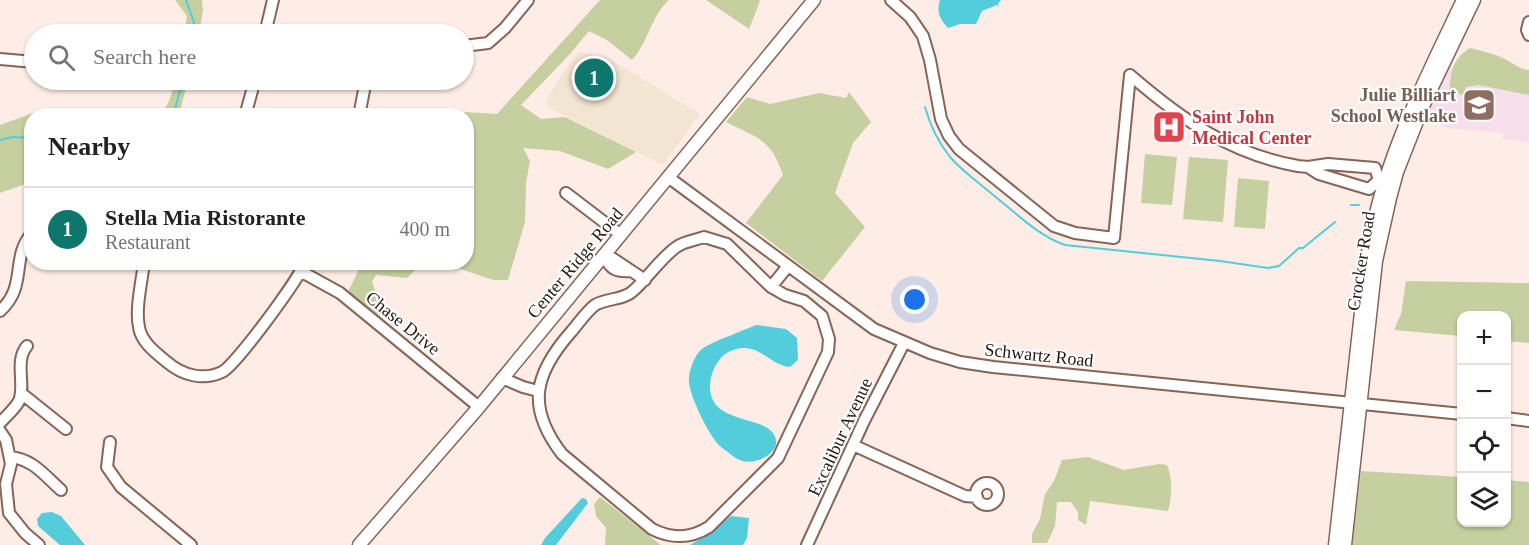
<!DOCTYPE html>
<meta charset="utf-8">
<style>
body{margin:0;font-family:"Times New Roman",serif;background:#f2f2f2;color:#202124}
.controls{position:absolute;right:18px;bottom:18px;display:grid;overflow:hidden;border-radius:12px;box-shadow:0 2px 4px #0004}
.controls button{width:54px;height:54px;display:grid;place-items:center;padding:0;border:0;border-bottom:2px solid #e0e0e0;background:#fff;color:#202124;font:30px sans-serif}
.you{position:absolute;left:915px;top:300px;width:21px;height:21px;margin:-15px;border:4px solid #fff;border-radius:50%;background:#1a73e8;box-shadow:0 0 0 9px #1a73e833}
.badge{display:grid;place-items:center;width:39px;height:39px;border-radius:50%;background:#0f766e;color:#fff;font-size:20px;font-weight:700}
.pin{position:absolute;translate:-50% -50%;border:3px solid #fff;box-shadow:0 2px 6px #0006}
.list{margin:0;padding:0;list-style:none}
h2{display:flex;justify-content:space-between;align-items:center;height:78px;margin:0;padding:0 24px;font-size:26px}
h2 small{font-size:20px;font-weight:400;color:#757577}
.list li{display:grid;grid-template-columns:39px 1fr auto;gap:18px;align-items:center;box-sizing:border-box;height:84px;padding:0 24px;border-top:2px solid #e0e0e0}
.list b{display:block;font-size:22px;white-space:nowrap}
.list p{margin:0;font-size:20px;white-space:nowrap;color:#757577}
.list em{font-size:20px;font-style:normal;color:#757577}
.icon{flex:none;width:33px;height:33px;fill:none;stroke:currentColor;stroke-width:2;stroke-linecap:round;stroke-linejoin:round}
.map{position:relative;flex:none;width:1529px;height:545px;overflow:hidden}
.search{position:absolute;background:#fff;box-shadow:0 2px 4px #0004;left:24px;top:24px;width:450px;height:66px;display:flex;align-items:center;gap:15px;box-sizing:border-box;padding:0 21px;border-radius:33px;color:#757577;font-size:22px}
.panel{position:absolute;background:#fff;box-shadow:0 2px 4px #0004;left:24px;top:108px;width:450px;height:162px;border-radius:24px}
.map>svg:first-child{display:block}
.commercial{fill:#f2e5d1}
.education{fill:#f6dfeb}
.green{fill:#c5cf9f}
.water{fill:#53cddc}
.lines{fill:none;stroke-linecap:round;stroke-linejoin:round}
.stream{stroke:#53cddc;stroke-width:2}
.minor-casing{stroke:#866456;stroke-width:14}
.major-casing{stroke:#866456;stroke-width:15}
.minor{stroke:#fff;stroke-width:10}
.major{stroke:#fff;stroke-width:12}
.labels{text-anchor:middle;stroke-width:4.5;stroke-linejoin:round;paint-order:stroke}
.education-label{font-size:18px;font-weight:bold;fill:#785e54;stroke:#fff;text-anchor:end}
.health-label{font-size:18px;font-weight:bold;fill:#be3a42;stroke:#fff;text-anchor:start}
.street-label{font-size:18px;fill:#251712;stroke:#fff}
</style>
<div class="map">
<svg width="1529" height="545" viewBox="0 0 1529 545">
<rect width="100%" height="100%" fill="#fdede6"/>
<path class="commercial" d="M578 52 607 57 700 114 663 165 553 110 545 103 561 76Z"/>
<path class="education" d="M1447 66 1474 80 1529 91V142L1503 139V133L1447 128 1430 119 1421 122Z"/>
<path class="green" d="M175 0H202L203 10 199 34H184L187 16Z
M600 0H669C651 16 648 43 632 60L607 40 589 31 570 54 521 105 541 119 565 117 636 152 608 169 560 151 523 148 530 161 526 183 525 222 508 280H493L452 266 421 264 407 278 376 275 372 282 379 300 392 316 370 314 347 294 362 263 466 262V116L431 115 433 110 497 114Z
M706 0H758L760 1 749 29Z
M1470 48C1482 51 1496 54 1507 60 1516 65 1519 69 1529 70V95L1479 85 1466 87 1463 95 1450 92C1450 72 1453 58 1470 48Z
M176 80H188L179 115H162L169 101Z
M849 92 871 122 853 143 835 193 865 227 822 281 746 223 783 175C771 139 758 138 726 122L747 97 770 104 819 93 846 98Z
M49 112 64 115 32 116 31 182 0 193V125L33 113Z
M1145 154 1177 157 1172 205 1141 203Z
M1189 157 1228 160 1223 222 1183 219Z
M1238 178 1269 181 1265 229 1234 227Z
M1406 281 1529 283V343L1507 341 1506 316H1462L1461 336 1394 330 1401 314Z
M1088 457 1124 470 1159 464 1167 465C1173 480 1172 495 1168 511L1090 501 1086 525 1078 520V512L1071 502H1057L1055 526 1047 543H1032V534L1040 519 1045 494 1054 481 1062 460Z
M1361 471 1461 477 1462 522H1506L1507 480 1529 482V545H1352Z
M600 497 661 545H605L606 528 596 516 594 504Z"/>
<path class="water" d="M940 0H1001L998 4 999 7 997 5 982 11 976 24H960L948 28C940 19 936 12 940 0Z
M756 325 786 329 797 338 798 360 790 367C772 365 762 348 744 348 735 348 726 352 720 359 713 368 710 377 710 388 711 423 761 416 773 433 786 451 755 467 740 460 734 458 727 451 721 447 710 438 690 397 689 382 688 373 694 355 702 349 709 343 745 330 756 325Z
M582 498 586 499 588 503 556 545H541L545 538Z
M52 512 61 516 85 545H60L38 526 37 519 42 513Z
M731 516 749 518 747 538 743 545H690L707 535Z"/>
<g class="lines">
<path class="stream" d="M186 0 194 22 192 34
M925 107C930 125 938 142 950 157 962 171 978 182 992 194 1015 212 1037 235 1065 245L1220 261 1268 268 1279 266 1299 248H1303L1335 222
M173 116 183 80
M0 140 12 137 32 138
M1351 205H1359"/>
<g class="minor-casing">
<path id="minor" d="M891 0 910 17 923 36 930 60 941 119 949 136 959 149 1054 226 1075 233 1114 238 1130 75
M1529 22 1527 30 1529 35
M265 34 273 0
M464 46 488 43 505 28 528 0
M0 59 34 62
M1130 75C1181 119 1230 154 1298 166L1308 167 1328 164 1375 168 1379 180 1369 189 1319 174 1308 167
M245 116 255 80
M359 116 366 80
M668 177 874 329 930 353 960 362 993 367 1462 414
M566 193 621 235
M704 237 727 244 771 287 785 295 804 301 822 316 829 339 828 352 778 458 709 527C690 539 672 539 652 529L562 454C526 407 534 374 571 332 578 324 586 312 595 305 607 298 624 300 633 291 647 279 664 254 678 246 686 241 696 240 704 237Z
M604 256 612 258 645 280
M604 256C611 270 616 272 631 271
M144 262C142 281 135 309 139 327 141 342 156 353 167 362 182 375 203 381 222 372 235 366 300 278 305 262
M302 272 340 293 479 407
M771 287 788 266
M0 311C28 286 10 258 32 233
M502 378 523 387 538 391
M21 393 66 429
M1506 418 1529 421
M0 423C6 416 15 409 19 401 26 385 14 361 27 346
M0 431 6 440 11 464 6 484 9 513 25 533 39 545
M110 442 107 467 121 487 191 545
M853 445 965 496 977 497
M10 457C33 459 44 475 61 490
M976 494a11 11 0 1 1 22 0a11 11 0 1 1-22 0Z
M807 545 864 421 904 343"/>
</g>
<g class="major-casing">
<path id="major" d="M359 545 479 407 814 0
M1335 545 1367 259C1380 166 1423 84 1463 0
M1345 545 1376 261 1390 198 1397 172 1423 106 1474 0"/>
</g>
<use href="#minor" class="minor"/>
<use href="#major" class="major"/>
</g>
<defs>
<g id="school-square" transform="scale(1.725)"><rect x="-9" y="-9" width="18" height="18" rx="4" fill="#8d6e63" stroke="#fff"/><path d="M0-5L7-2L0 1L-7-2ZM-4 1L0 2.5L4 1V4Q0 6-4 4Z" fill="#fff"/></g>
<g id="hospital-square" transform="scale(1.725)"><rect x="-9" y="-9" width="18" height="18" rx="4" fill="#e0444e" stroke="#fff"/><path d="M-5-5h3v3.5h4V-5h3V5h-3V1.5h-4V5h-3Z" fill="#fff"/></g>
</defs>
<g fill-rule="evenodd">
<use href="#school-square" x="1479" y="105"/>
<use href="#hospital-square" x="1169" y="127"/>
</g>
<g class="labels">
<g class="education-label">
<text x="1456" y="101">Julie Billiart<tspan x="1456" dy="21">School Westlake</tspan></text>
</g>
<g class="health-label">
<text x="1192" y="123">Saint John<tspan x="1192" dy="21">Medical Center</tspan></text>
</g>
<g class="street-label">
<text transform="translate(1361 261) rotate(-81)" y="6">Crocker Road</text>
<text transform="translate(575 263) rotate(-50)" y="6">Center Ridge Road</text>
<text transform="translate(403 323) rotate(39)" y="6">Chase Drive</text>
<text transform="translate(1039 355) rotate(6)" y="6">Schwartz Road</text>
<text transform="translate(840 437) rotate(-65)" y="6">Excalibur Avenue</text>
</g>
</g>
</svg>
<div class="controls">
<button>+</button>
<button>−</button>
<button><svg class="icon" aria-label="locate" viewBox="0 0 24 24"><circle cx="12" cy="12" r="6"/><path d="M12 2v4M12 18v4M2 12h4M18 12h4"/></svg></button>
<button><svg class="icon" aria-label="layers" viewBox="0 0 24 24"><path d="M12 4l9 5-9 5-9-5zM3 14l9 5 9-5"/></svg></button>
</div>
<div class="you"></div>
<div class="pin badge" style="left:594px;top:78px">1</div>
<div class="search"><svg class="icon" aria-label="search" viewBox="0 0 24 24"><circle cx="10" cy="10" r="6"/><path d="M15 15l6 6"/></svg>Search here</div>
<section class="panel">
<h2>Nearby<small></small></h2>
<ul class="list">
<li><span class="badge">1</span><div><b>Stella Mia Ristorante</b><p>Restaurant</p></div><em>400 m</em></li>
</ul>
</section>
</div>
